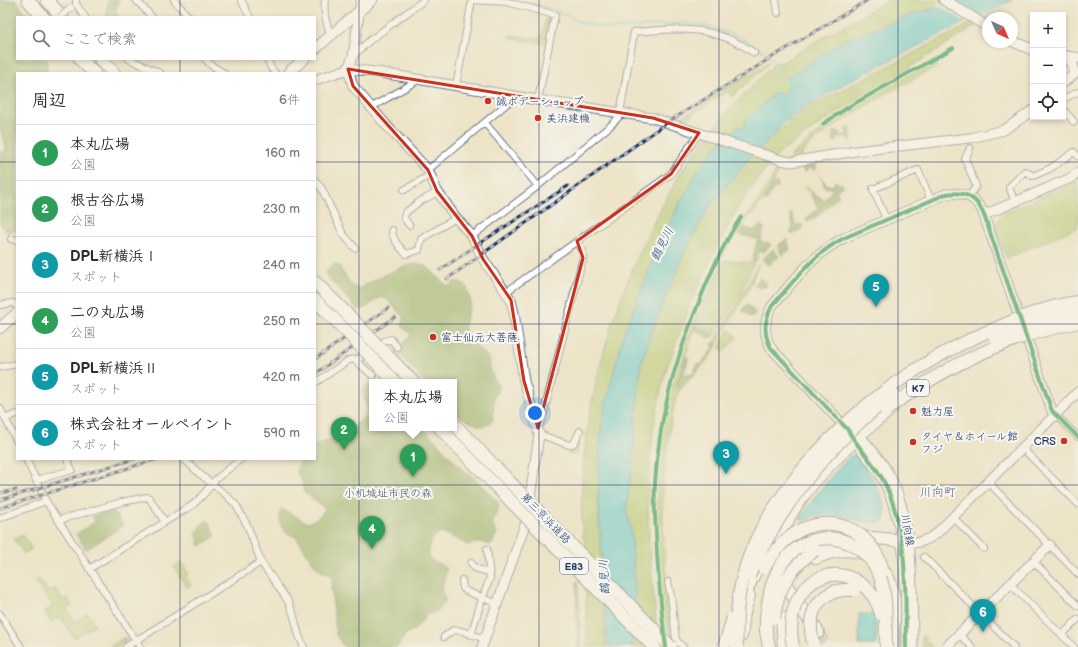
<!DOCTYPE html>
<html lang="ja">
<meta charset="utf-8">
<style>
body{margin:0;font-family:"Balsamiq Sans","Klee One",sans-serif;background:#f7f7f7;color:#2b2b33}
.controls{position:absolute;right:12px;top:12px;display:grid;overflow:hidden;border-radius:0px;box-shadow:0 2px 6px #0003}
.controls button{width:36px;height:36px;display:grid;place-items:center;padding:0;border:0;border-bottom:1px solid #e1e1e2;background:#fff;color:#2b2b33;font:20px sans-serif}
.compass{position:absolute;left:982px;top:12px;width:36px;height:36px;border-radius:50%;background:#fff;box-shadow:0 2px 6px #0003;rotate:135deg}
.you{position:absolute;left:535px;top:413px;width:14px;height:14px;margin:-10px;border:3px solid #fff;border-radius:50%;background:#1a73e8;box-shadow:0 0 0 6px #1a73e833}
.badge{display:grid;place-items:center;width:26px;height:26px;border-radius:50%;background:#1a73e8;color:#fff;font-size:13px;font-weight:700}
.pin{position:absolute;translate:-50% -33px;filter:drop-shadow(0 1px 2px #0008)}
.pin::after{content:'';position:absolute;top:21px;width:14px;height:12px;background:inherit;clip-path:polygon(0 0,100% 0,50% 100%)}
.popup{position:absolute;left:369px;top:379px;width:88px;height:52px;box-sizing:border-box;display:grid;place-content:center;border-radius:0px;background:#fff;filter:drop-shadow(0 1px 3px #0005);font-size:13px;white-space:nowrap;color:#7c7c81}
.popup b{font-size:15px;color:#2b2b33}
.popup::after{content:'';position:absolute;left:50%;top:100%;margin-left:-8px;border:8px solid transparent;border-top-color:#fff}
.list{margin:0;padding:0;list-style:none}
h2{display:flex;justify-content:space-between;align-items:center;height:52px;margin:0;padding:0 16px;font-size:17px}
h2 small{font-size:13px;font-weight:400;color:#7c7c81}
.list li{display:grid;grid-template-columns:26px 1fr auto;gap:12px;align-items:center;box-sizing:border-box;height:56px;padding:0 16px;border-top:1px solid #e1e1e2}
.list b{display:block;font-size:15px;white-space:nowrap}
.list p{margin:0;font-size:13px;white-space:nowrap;color:#7c7c81}
.list em{font-size:13px;font-style:normal;color:#7c7c81}
.icon{flex:none;width:22px;height:22px;fill:none;stroke:currentColor;stroke-width:2;stroke-linecap:round;stroke-linejoin:round}
.map{position:relative;flex:none;width:1078px;height:647px;overflow:hidden}
.search{position:absolute;background:#fff;box-shadow:0 2px 6px #0003;left:16px;top:16px;width:300px;height:44px;display:flex;align-items:center;gap:10px;box-sizing:border-box;padding:0 14px;border-radius:0px;color:#7c7c81;font-size:15px}
.panel{position:absolute;background:#fff;box-shadow:0 2px 6px #0003;left:16px;top:72px;width:300px;height:388px;border-radius:0px}
.map>svg:first-child{display:block}
.green{fill:#afc86d;stroke:#657c66}
.forest{fill:#8bac60;stroke:#536e5f}
.water{fill:#5dcad4;stroke:#3c7c99}
.pier{fill:#ede4c8}
.lines{fill:none;stroke-linecap:round;stroke-linejoin:round}
.stream{stroke:#5dcad4;stroke-width:1.5}
.highway-tunnel{stroke:#c3c0b3;stroke-width:12;stroke-dasharray:12 6;stroke-linecap:butt}
.street-casing{stroke:#646e83;stroke-width:8}
.secondary-casing{stroke:#646e83;stroke-width:11}
.primary-casing{stroke:#646e83;stroke-width:12}
.highway-casing{stroke:#646e83;stroke-width:14}
.street{stroke:#fff;stroke-width:6}
.secondary{stroke:#fff;stroke-width:9}
.primary{stroke:#fff;stroke-width:10}
.highway{stroke:#fff;stroke-width:12}
.rail-casing{stroke:#1b2f5e;stroke-width:3}
.rail{stroke:#f6f6f2;stroke-width:1.5;stroke-dasharray:4.5;stroke-linecap:butt}
.street-bridge-casing{stroke:#646e83;stroke-width:8;stroke-linecap:butt}
.highway-bridge-casing{stroke:#646e83;stroke-width:14;stroke-linecap:butt}
.street-bridge{stroke:#fff;stroke-width:6}
.highway-bridge{stroke:#fff;stroke-width:12}
.cycleway-casing{stroke:#f6f6f2;stroke-width:6}
.cycleway{stroke:#00873e;stroke-width:4}
.marked{fill:none;stroke:#c8321e;stroke-width:3;stroke-linejoin:round}
.grid{fill:none;stroke:#1b2f5e;stroke-width:1;stroke-opacity:0.55}
.poi-dot{fill:#c8321e;stroke:#f6f6f2;stroke-width:1.5}
.labels{text-anchor:middle;stroke-width:4;stroke-linejoin:round;paint-order:stroke}
.shield{fill:#f6f6f2;stroke:#5d6b8a;stroke-width:1}
.shield-label{font-size:10px;font-weight:bold;fill:#1b2f5e}
.poi-label{font-size:11px;fill:#1b2f5e;stroke:#f6f6f2;text-anchor:start}
.park-label{font-size:11px;fill:#405562;stroke:#f6f6f2}
.street-label{font-size:11px;fill:#1b2f5e;stroke:#f6f6f2}
.water-label{font-size:12px;font-style:italic;fill:#2c567c;stroke:#f6f6f2}
.neighbourhood-label{font-size:12px;fill:#65596d;stroke:#f6f6f2}
</style>
<div class="map">
<svg width="1078" height="647" viewBox="0 0 1078 647">
<rect width="100%" height="100%" fill="#f6f6f2"/>
<filter id="ink" filterUnits="userSpaceOnUse"><feTurbulence type="fractalNoise" baseFrequency=".025" numOctaves="2"/><feDisplacementMap in="SourceGraphic" scale="8" xChannelSelector="R" yChannelSelector="G"/><feConvolveMatrix kernelMatrix="1 2 1 2 8 2 1 2 1" color-interpolation-filters="sRGB"/></filter>
<filter id="wash" filterUnits="userSpaceOnUse"><feTurbulence type="fractalNoise" baseFrequency=".012" numOctaves="4" result="noise"/><feDisplacementMap in="SourceGraphic" scale="16" xChannelSelector="R" yChannelSelector="G"/><feGaussianBlur stdDeviation="0.9" result="paint"/><feColorMatrix in="noise" values="0 0 0 0 0 0 0 0 0 0 0 0 0 0 0 0 0 1.4 0 .05"/><feComposite in="paint" operator="in"/></filter>
<g filter="url(#wash)">
<rect width="100%" height="100%" fill="#ede4c8"/>
<path class="green" d="M889 0H944L933 9 919 13 782 94 775 93 746 120 744 128 682 198 662 238 623 336 605 407 600 441 598 500 606 647H587L585 539H583C574 432 608 313 656 218 667 198 677 178 689 160 712 127 739 99 767 71L772 68 771 66 778 62 780 64 810 45Z
M547 16 550 18 544 44 509 38 510 35 541 39Z
M972 23 977 25 821 123 780 153 767 167 741 202 710 261 693 298 666 370 660 394 654 425 650 459 648 500 649 544 658 647H632L635 595 631 530 626 509 630 484 641 364 649 338 682 257 709 207 751 156 775 134 805 109Z
M936 59 937 66C891 92 842 115 803 151L802 156 789 157 819 133 825 125 839 115Z
M768 62 769 63 732 97 727 91 680 123 676 121Z
M779 167C776 181 763 200 755 211 751 216 745 219 742 225 734 235 730 247 722 257L721 254 738 224 751 212Z
M1077 181 1078 183V227L1007 258 995 226 1002 214Z
M721 257 723 264 695 326 676 386 680 390 676 396C671 426 664 457 663 487 661 537 667 587 674 637L665 628C657 547 649 464 672 384 684 340 703 299 721 257Z
M725 260 754 263 742 291 715 335 711 332 698 325 725 264Z
M758 264 751 285 717 344 714 343 749 283Z
M729 330 737 337 723 352 720 349V345Z
M579 436 577 455 568 454 569 447Z
M23 535 32 549 24 554 14 539Z
M181 562 189 574 185 576 191 585 187 588 174 567Z
M39 579 49 592 55 588 63 600 67 597 72 606 67 609 75 621 88 613 95 625 74 638 60 616 51 622 45 612 53 606 35 582Z
M577 580 578 581 581 647H578L576 609Z
M922 635 933 647H922Z
M125 637 124 641 128 639 129 640 119 647H109Z"/>
<path class="forest" d="M0 0H16L28 17H17V59H47V73H17V230L6 232 0 223V154L6 150 5 142 0 130Z
M108 0H119L115 12 119 17H106Z
M851 127V141H849L848 136 836 139 837 142H834L833 132 839 131 841 136 847 135 846 128Z
M814 162 816 170 814 171 811 167 804 173 802 166Z
M819 176 828 185 834 186V182L836 181 839 184H842L843 186 836 191 839 196 813 220 807 222 806 219 818 208 811 194 804 187 806 186 817 197 819 196 823 200 832 191 829 187 826 188 823 185 824 183Z
M777 182 778 187C772 189 769 194 768 200L763 202 772 186Z
M792 213 794 222 797 225H803L802 228 792 235 790 233 793 227 790 214Z
M760 225 764 228 761 240 738 234 742 227 747 228 754 231 755 229 759 228Z
M787 239 790 250 782 255 777 246Z
M757 241 763 242 765 244 768 242 771 245 763 253 760 251 756 256 758 259 755 262 752 261Z
M773 249 779 257 775 259H773L770 265 762 260Z
M334 264 339 266 351 285 359 289C371 282 413 257 426 266 435 272 439 282 449 286L454 282H460L467 287 471 302 464 325 469 340 490 359V371L498 384V392L494 397 493 420C491 422 488 425 485 426 478 428 461 417 455 413L454 412V382H425L398 354 397 350 410 336V333L402 327 404 318 387 299 381 297 363 309H357L327 276V270Z
M760 278 767 284 765 287 759 288 755 285Z
M747 304 756 313 752 318 742 310Z
M696 325 713 335V337L710 338 695 330Z
M713 343 717 345 709 358 681 389 677 386 686 357 689 358 684 373 690 375 691 374H693L697 364 700 365 714 347 712 345Z
M366 386 372 389V428H423L464 471 470 474 498 502 499 507 492 524 497 533 492 544 488 545 481 542 468 545 444 533C434 532 429 542 429 550 429 554 428 557 431 560 436 564 443 564 447 570L441 590 445 598V601L440 608 436 612 427 615 414 630 407 633 397 647H344L336 635 331 586 333 581 330 575C312 571 307 549 295 537 292 534 286 534 284 531 279 525 279 516 281 509H282L308 523 319 517 325 509 304 492 302 481 296 471 301 459H315V445L330 440 353 427 369 413V411L361 392Z
M113 510 123 526 86 550 76 534 95 522 92 516Z
M208 520 216 536 200 546 196 532 200 530 199 526Z"/>
<path class="water" d="M944 0H1013L965 22 848 82 803 108 780 126 775 134 751 156 709 207 682 257 649 338 641 364 630 484 626 509 631 530 635 595 634 638 631 647H608L598 500 600 441 605 407 623 336 662 238 697 172 716 146 738 126 744 128 746 120 775 93 782 94 788 90 787 78 842 41 908 16 933 9Z
M850 456H856C869 471 880 489 885 508 886 512 885 517 884 521 868 527 849 516 833 515 822 515 812 517 802 521L800 518C815 495 831 476 850 456Z
M859 614H876V645H859Z"/>
<path class="pier" d="M941 0H955L983 17 968 23 936 4Z"/>
<g class="lines">
<path class="stream" d="M516 0 552 9 580 22 610 29 684 23C712 24 757 40 775 63 780 69 784 77 788 84"/>
</g>
</g>
<g filter="url(#ink)">
<g class="lines">
<path class="highway-tunnel" d="M818 632 827 647"/>
<g class="street-casing">
<path id="street" d="M76 0V4L85 17
M136 0 152 17
M174 0 189 17
M241 0 250 17
M325 0C323 13 326 24 331 36
M472 0 507 2 555 15 538 100
M776 0 778 13
M353 56 369 41 424 0
M129 59 160 73
M205 59 211 65 224 73
M267 59 271 68 275 73
M456 86 472 0
M1063 99 1078 92
M372 107 420 79
M1063 109 1074 122
M485 123 538 186
M428 170 516 96
M315 180 322 189 343 234 355 248
M404 190 430 175
M969 197 976 186 965 159 970 148
M1015 202 1009 187 1025 171 1033 176 1051 168 1074 152 1078 156
M886 219 873 189 918 170 931 200
M409 225 404 218 405 213 419 202 438 192
M392 230C392 240 400 247 406 254L419 250 421 239 456 218
M472 236 538 186 610 126 618 118 620 113 634 32C680 28 715 25 754 53
M11 239 17 240
M506 292 671 174 699 133
M0 305 13 303 17 306
M376 347 384 341 391 339 397 347
M355 360 373 376
M0 367 17 364
M315 383 349 360 358 359 368 352
M0 408 17 442
M1056 415 1078 437
M6 418 17 414
M538 428 542 420 583 258V251L577 241
M539 434 569 445C576 445 577 436 580 431
M1022 448 1078 504
M26 459 46 501 140 647
M184 459 201 475 226 495 236 505 248 527 261 562 288 601 293 613 299 636 304 647
M36 480 72 470 67 459
M988 482 1078 574
M953 517 984 549
M0 518 46 501
M59 520 122 502 147 497 149 498 165 522
M924 557 1014 647
M1033 561 1078 606
M471 563 475 568 490 573
M89 569 194 504 202 496 216 479 241 459
M462 580 463 588 466 591 498 604
M668 582 671 596 676 640 683 647
M1010 584 1074 647
M0 614 21 647
M959 634 972 647
M471 635 480 605 490 578 487 549
M1062 635 1078 619
M444 637 453 630 462 631 485 639
M126 647 261 562"/>
</g>
<g class="secondary-casing">
<path id="secondary" d="M361 0 353 56 348 69 353 86 386 125 428 170 437 191 456 218 472 236 483 259 511 300 514 313 524 381 539 434 527 519 482 647
M1066 57C1073 62 1076 68 1072 76
M315 80 348 69 376 72 538 100 653 118 781 160 791 162 856 151 970 138 1004 130 1033 110
M1063 83 1076 73
M984 215 1071 178 1078 173
M854 433 860 436C871 449 883 462 891 478 915 527 912 593 913 647
M853 442 893 409
M902 541C914 546 926 541 936 534L1078 392
M906 647C905 592 909 532 884 482 875 463 858 449 848 430L771 348C763 333 764 321 772 306 794 281 813 254 844 238L946 194C963 192 973 195 982 210L1052 411 1056 415
M946 647 1050 545"/>
</g>
<g class="primary-casing">
<path id="primary" d="M944 0 988 27
M1012 41 1033 50
M315 49 372 0
M1063 56 1078 58
M288 73 304 59
M0 328 17 313"/>
</g>
<g class="highway-casing">
<path id="highway" d="M28 0 43 17
M47 0 62 17
M80 59 94 73
M100 59 114 73
M315 282 352 319
M315 300 342 327
M380 348 413 382
M371 357 395 382
M454 424 504 476
M440 428 495 485
M815 550C845 533 869 537 902 541
M816 558C831 551 846 547 862 553
M877 563C902 588 892 616 893 647
M740 604 757 568
M766 617V631L769 647
M782 618 784 647
M818 632C805 613 787 592 780 569 767 524 824 469 853 442
M741 636 744 612 749 596"/>
</g>
<use href="#street" class="street"/>
<use href="#secondary" class="secondary"/>
<use href="#primary" class="primary"/>
<use href="#highway" class="highway"/>
<g class="rail-casing">
<path id="rail" d="M440 270 483 241 568 186
M447 279 668 122 774 56 868 0
M315 359 388 308
M315 374 395 317
M0 493 16 490
M0 500 134 459
M0 508 157 459"/>
</g>
<use href="#rail" class="rail"/>
<g class="street-bridge-casing">
<path id="street-bridge" d="M60 17 71 8"/>
</g>
<g class="highway-bridge-casing">
<path id="highway-bridge" d="M352 319 380 348
M342 327 371 357
M995 337 1040 320 1078 311
M886 410C943 367 1009 336 1078 322
M504 476 671 647
M495 485 654 647
M764 568C771 556 780 544 791 536 828 509 873 529 883 571
M749 576C779 506 831 441 893 395
M766 617C769 597 771 578 783 562 811 525 860 533 879 574 888 596 885 624 886 647
M774 618C778 587 790 568 815 550
M813 642C805 612 821 587 854 590
M724 647 733 618
M737 647C735 614 739 580 752 549 763 522 780 498 798 475 853 407 925 356 1006 324 1029 314 1053 305 1078 302
M793 647C790 631 790 614 798 599 821 558 870 573 881 614"/>
</g>
<use href="#street-bridge" class="street-bridge"/>
<use href="#highway-bridge" class="highway-bridge"/>
<g class="cycleway-casing">
<path id="cycleway" d="M823 124 850 106 953 48
M666 647C661 610 658 572 656 535 655 518 654 501 655 483 659 420 673 366 697 307 709 276 722 245 741 217
M906 647C905 592 909 532 884 482 875 463 858 449 848 430L771 348C763 333 764 321 772 306 794 281 813 254 844 238L946 194C965 191 977 197 984 215L1052 411 1078 437"/>
</g>
<use href="#cycleway" class="cycleway"/>
</g>
</g>
<path d="M0 0H1078V647H0ZM348 69 653 118 699 133 671 174 577 241 583 258 538 428 524 381 511 300 483 259 472 236 437 191 428 170 353 86Z" fill="#ede4c8" fill-opacity=".55" fill-rule="evenodd"/>
<path class="marked" d="M348 69 653 118 699 133 671 174 577 241 583 258 538 428 524 381 511 300 483 259 472 236 437 191 428 170 353 86Z"/>
<path class="grid" d="M180 0V17M359 0V647M539 0V647M719 0V647M898 0V647M180 59V73M0 162H17M315 162H1078M0 324H17M315 324H1078M180 459V647M0 485H1078"/>
<g class="poi-dot">
<circle cx="488" cy="101" r="4"/>
<circle cx="538" cy="118" r="4"/>
<circle cx="433" cy="337" r="4"/>
<circle cx="913" cy="411" r="4"/>
<circle cx="1064" cy="441" r="4"/>
<circle cx="913" cy="442" r="4"/>
</g>
<g class="labels">
<g class="shield">
<rect x="907" y="380" width="22" height="16" rx="3"/>
<rect x="560" y="558" width="28" height="16" rx="3"/>
</g>
<g class="shield-label">
<text x="918" y="392">K7</text>
<text x="574" y="570">E83</text>
</g>
<g class="poi-label">
<text x="496" y="105">誠ボデーショップ</text>
<text x="546" y="122">美浜建機</text>
<text x="441" y="341">富士仙元大菩薩</text>
<text x="921" y="415">魁力屋</text>
<text x="921" y="440">タイヤ＆ホイール館<tspan x="921" dy="13">フジ</tspan></text>
<text x="1056" y="445" text-anchor="end">CRS</text>
</g>
<g class="park-label">
<text x="388" y="497">小机城址市民の森</text>
</g>
<g class="street-label">
<text transform="translate(546 518) rotate(46)" y="4">第三京浜道路</text>
<text transform="translate(908 530) rotate(80)" y="4">川向線</text>
</g>
<g class="water-label">
<text transform="translate(662 244) rotate(-63)" y="4">鶴見川</text>
<text transform="translate(604 577) rotate(-94)" y="4">鶴見川</text>
</g>
<g class="neighbourhood-label">
<text x="938" y="496">川向町</text>
</g>
</g>
</svg>
<div class="controls">
<button>+</button>
<button>−</button>
<button><svg class="icon" aria-label="locate" viewBox="0 0 24 24"><circle cx="12" cy="12" r="6"/><path d="M12 2v4M12 18v4M2 12h4M18 12h4"/></svg></button>
</div>
<svg class="compass" viewBox="-18 -18 36 36"><path d="M0-13l5 13h-10z" fill="#e53935"/><path d="M0 13l5-13h-10z" fill="#7c7c81"/></svg>
<div class="you"></div>
<div class="pin badge" style="left:413px;top:477px;background:#2e9e5b">1</div>
<div class="popup"><b>本丸広場</b>公園</div>
<div class="pin badge" style="left:344px;top:450px;background:#2e9e5b">2</div>
<div class="pin badge" style="left:726px;top:474px;background:#0f9aa8">3</div>
<div class="pin badge" style="left:372px;top:549px;background:#2e9e5b">4</div>
<div class="pin badge" style="left:876px;top:307px;background:#0f9aa8">5</div>
<div class="pin badge" style="left:983px;top:632px;background:#0f9aa8">6</div>
<div class="search"><svg class="icon" aria-label="search" viewBox="0 0 24 24"><circle cx="10" cy="10" r="6"/><path d="M15 15l6 6"/></svg>ここで検索</div>
<section class="panel">
<h2>周辺<small>6件</small></h2>
<ul class="list">
<li><span class="badge" style="background:#2e9e5b">1</span><div><b>本丸広場</b><p>公園</p></div><em>160 m</em></li>
<li><span class="badge" style="background:#2e9e5b">2</span><div><b>根古谷広場</b><p>公園</p></div><em>230 m</em></li>
<li><span class="badge" style="background:#0f9aa8">3</span><div><b>DPL新横浜Ⅰ</b><p>スポット</p></div><em>240 m</em></li>
<li><span class="badge" style="background:#2e9e5b">4</span><div><b>二の丸広場</b><p>公園</p></div><em>250 m</em></li>
<li><span class="badge" style="background:#0f9aa8">5</span><div><b>DPL新横浜Ⅱ</b><p>スポット</p></div><em>420 m</em></li>
<li><span class="badge" style="background:#0f9aa8">6</span><div><b>株式会社オールペイント</b><p>スポット</p></div><em>590 m</em></li>
</ul>
</section>
</div>
